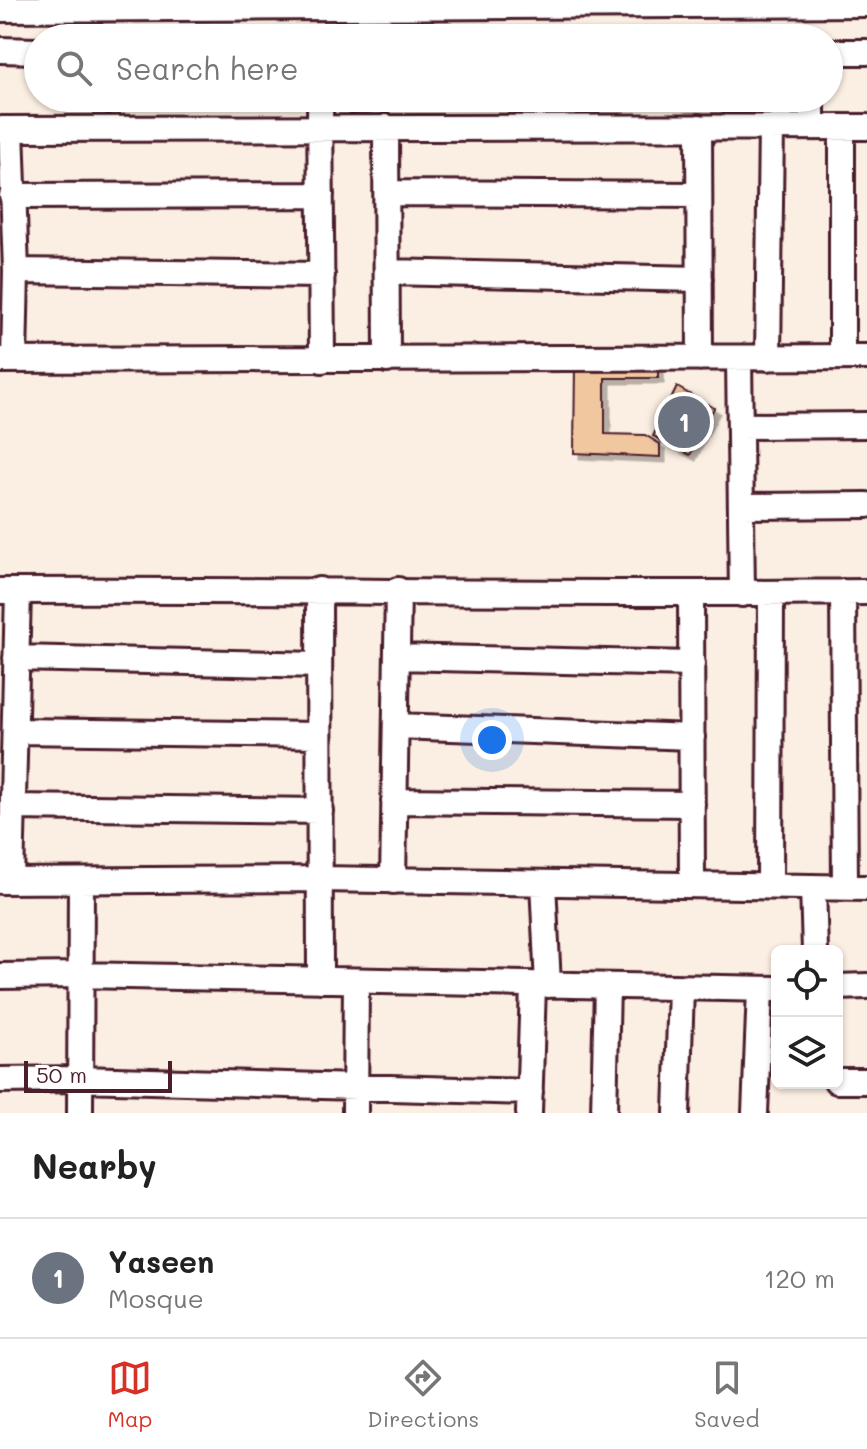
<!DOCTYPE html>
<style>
body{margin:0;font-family:Mali,sans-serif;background:#f6f6f6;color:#222}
.controls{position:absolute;right:24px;bottom:24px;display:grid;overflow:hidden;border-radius:12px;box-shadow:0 2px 6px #0004}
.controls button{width:72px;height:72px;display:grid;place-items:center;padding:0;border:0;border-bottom:2px solid #e0e0e0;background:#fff;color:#222;font:40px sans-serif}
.scale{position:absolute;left:24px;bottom:20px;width:148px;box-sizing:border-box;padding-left:8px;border:4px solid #4a1f2b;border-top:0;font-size:22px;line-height:28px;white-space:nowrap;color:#4a1f2b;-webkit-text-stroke:6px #fff;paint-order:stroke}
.you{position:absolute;left:492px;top:740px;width:28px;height:28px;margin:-20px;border:6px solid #fff;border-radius:50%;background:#1a73e8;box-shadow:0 0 0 12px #1a73e833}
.badge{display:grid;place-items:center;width:52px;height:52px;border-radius:50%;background:#d93025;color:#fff;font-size:26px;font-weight:700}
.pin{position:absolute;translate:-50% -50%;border:4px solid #fff;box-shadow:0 2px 8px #0006}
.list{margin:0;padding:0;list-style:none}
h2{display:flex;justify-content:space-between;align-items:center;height:104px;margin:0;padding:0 32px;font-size:34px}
h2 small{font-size:26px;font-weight:400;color:#767676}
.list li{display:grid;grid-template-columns:52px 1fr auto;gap:24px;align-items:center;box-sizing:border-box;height:120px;padding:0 32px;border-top:2px solid #e0e0e0}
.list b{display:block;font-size:30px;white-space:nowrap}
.list p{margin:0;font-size:26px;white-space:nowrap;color:#767676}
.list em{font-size:26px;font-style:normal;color:#767676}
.icon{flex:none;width:44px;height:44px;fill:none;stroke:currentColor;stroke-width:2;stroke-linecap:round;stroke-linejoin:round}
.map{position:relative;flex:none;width:867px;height:1113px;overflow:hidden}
.search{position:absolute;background:#fff;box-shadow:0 2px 6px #0004;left:24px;right:24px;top:24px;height:88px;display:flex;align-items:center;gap:20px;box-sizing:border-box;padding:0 28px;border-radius:44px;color:#767676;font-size:30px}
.sheet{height:224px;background:#fff}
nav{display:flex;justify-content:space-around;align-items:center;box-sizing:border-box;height:112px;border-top:2px solid #e0e0e0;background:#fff;font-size:22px;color:#767676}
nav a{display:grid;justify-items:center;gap:4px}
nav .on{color:#d93025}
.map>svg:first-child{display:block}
.building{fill:#f1c7a0;stroke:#4a1f2b;stroke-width:2;filter:url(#shadow)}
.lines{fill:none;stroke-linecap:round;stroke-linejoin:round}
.minor-casing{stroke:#4a1f2b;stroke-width:30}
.minor{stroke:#fff;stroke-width:24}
</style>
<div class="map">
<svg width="867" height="1113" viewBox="0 0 867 1113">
<defs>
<filter id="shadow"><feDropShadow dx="5.5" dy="5.5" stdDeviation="0" flood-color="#0004"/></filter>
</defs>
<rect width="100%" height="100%" fill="#fbeee2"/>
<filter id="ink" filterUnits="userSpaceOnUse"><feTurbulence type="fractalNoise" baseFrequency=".0125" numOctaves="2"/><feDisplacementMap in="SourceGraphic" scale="16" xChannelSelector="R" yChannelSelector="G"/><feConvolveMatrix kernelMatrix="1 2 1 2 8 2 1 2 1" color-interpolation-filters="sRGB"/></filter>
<g filter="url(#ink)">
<path class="building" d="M658 364V378H605V434L645 435 660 444V457L574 453 575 365Z
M677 387 714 408 690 455 653 436Z"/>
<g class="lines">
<g class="minor-casing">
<path id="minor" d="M0 9 867 4
M0 50 38 51
M829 52H867
M320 98 322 360
M386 127 387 360
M699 127 700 358
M812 127V98
M0 129 867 127
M11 129 16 271 14 360
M387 193 699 195
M12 196 321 195
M16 271 322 275
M387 272 700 279
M842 357V127
M739 358 742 594
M768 358 771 127
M0 360 867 357
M740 426 867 425
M741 506 867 505
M319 590 320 980
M0 591C289 589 578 596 867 592
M843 592 845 887
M691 593 692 885
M397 657 692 664
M16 658 319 665
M396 726 692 737
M15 731 319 735
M394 801 692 804
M13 807 320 811
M0 881 320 879 867 888
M11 881 18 591
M393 881 398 590
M543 883 548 985
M770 886 771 593
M813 887 815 951
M0 976 79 975 777 989
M837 987 867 986
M0 1080 80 1079 530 1092
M837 1081H867
M80 1113 81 881
M355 1113 356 981
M529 1113 533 985
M604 1113 607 986
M677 1113 681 988
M755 1113 760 990"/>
</g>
<use href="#minor" class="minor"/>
</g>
</g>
</svg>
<div class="controls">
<button><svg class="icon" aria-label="locate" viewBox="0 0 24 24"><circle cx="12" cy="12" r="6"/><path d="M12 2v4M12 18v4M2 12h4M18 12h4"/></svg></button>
<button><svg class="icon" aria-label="layers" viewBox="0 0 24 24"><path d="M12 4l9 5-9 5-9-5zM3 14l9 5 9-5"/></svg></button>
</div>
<div class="scale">50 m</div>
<div class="you"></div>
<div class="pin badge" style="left:684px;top:422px;background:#6b7280">1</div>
<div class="search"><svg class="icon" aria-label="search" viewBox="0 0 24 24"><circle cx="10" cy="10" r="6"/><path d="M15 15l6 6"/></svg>Search here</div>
</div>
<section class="sheet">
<h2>Nearby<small></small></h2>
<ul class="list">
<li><span class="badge" style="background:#6b7280">1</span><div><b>Yaseen</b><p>Mosque</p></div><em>120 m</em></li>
</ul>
</section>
<nav>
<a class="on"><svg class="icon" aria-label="map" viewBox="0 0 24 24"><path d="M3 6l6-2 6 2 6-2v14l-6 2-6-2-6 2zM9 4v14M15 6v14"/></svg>Map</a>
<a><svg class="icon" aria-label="directions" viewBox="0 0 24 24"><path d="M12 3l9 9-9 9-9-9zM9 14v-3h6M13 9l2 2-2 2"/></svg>Directions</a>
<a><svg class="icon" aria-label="saved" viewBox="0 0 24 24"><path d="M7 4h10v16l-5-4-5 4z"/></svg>Saved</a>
</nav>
